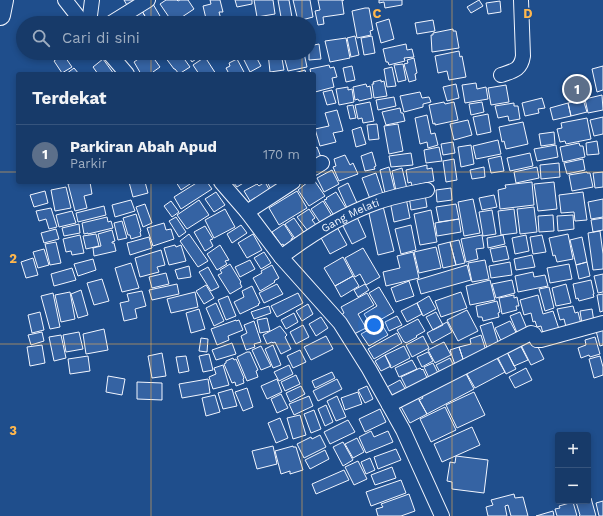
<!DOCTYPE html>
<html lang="id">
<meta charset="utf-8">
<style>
body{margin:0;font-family:"Work Sans",sans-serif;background:#244571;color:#f1f3f6}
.controls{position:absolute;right:12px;bottom:12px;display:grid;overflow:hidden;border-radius:4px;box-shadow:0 2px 6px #0003}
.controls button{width:36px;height:36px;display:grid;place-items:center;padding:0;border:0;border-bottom:1px solid #36547d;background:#173a69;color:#f1f3f6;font:20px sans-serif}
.you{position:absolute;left:374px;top:325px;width:14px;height:14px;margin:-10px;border:3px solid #fff;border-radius:50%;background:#1a73e8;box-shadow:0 0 0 6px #1a73e833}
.badge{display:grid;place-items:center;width:26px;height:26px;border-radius:50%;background:#ffb74d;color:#fff;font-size:13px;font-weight:700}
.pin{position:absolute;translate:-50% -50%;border:2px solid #fff;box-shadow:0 1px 4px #0006}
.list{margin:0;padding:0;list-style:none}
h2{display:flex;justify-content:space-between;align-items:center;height:52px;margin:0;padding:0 16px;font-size:17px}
h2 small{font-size:13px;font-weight:400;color:#9eadc0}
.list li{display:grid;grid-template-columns:26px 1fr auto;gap:12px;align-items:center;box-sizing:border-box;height:60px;padding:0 16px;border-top:1px solid #36547d}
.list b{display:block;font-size:15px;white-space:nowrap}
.list p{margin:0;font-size:13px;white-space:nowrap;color:#9eadc0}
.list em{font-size:13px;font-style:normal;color:#9eadc0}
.icon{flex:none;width:22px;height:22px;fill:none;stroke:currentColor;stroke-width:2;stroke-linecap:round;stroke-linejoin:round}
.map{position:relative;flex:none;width:603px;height:516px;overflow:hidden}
.search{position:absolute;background:#173a69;box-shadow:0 2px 6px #0003;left:16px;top:16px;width:300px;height:44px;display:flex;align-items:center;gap:10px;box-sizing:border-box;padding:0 14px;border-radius:22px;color:#9eadc0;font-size:15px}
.panel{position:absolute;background:#173a69;box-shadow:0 2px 6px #0003;left:16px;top:72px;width:300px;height:112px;border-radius:4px}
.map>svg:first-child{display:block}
.building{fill:#3563a3;stroke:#f2f6ff}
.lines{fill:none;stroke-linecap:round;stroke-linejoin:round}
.minor-casing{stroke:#f2f6ff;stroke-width:16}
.highway-casing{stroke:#f2f6ff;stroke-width:22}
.minor{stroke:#1f4e8c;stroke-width:14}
.highway{stroke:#1f4e8c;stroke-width:20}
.grid{fill:none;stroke:#ffb74d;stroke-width:1;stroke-opacity:0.55}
.labels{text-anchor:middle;stroke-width:3;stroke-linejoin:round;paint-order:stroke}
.street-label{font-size:11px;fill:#f2f6ff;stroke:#1f4e8c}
.grid-label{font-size:13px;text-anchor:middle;font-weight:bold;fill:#ffb74d;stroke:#1f4e8c;stroke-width:3;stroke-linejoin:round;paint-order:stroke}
</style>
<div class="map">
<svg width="603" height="516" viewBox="0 0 603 516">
<rect width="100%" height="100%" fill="#1f4e8c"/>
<path class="building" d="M124 0H133L135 3 128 7Z
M166 0H177L178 1 180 0H188L194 9 173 23 160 4Z
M210 0H220L223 12H219L222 23H207L203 6 211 4Z
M235 0H252V4L237 7Z
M254 0H273L275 14 257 17Z
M278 0H289L293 23H282Z
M293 0H310L313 17 298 21Z
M318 0H344H342L344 14 323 17 324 24 318 25 315 11 320 10Z
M379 0H402V5L385 8 384 2 379 3Z
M479 0 483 6 471 13 467 7Z
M500 1 501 12 488 14 486 3Z
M153 4 164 23H149L142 11Z
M365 8H369L373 30 370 31 371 35 357 38 352 11Z
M142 11 149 23H132L129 18Z
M200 18 202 23H189Z
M389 19 394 39 381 43 376 23Z
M433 20 435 31 417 34 415 23Z
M453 29V31H456L459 48 432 52 431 35H433V33Z
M355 36 359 55 351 57 347 38Z
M372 36 375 53 364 55 361 38Z
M346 38 350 58 330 62 325 41Z
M319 44 321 59 309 60V46Z
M406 44 407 50 412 49 414 57 404 58 405 61 389 65 388 62H386L383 49Z
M459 51 460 57 462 56 466 77 449 80 447 71 438 73 435 56Z
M147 53H150L160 67 153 72 154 74H141L134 62Z
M162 53H180L190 67 179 74 175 69H174Z
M186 53H201L199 54 200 56 192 62Z
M243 53H254L261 66 250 72 241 54Z
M268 53H281L284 70 270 72Z
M283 53H304L307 67 288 71Z
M63 54 72 67 62 73 54 61Z
M205 57 216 74H199L193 65Z
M414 58 417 73 415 74 416 80 409 82 404 64 408 63 407 60Z
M103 59 114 74H98L93 67Z
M237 59 245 74H229L226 68 230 66 229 63Z
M403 64 406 80 398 82 394 65Z
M329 65 330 68 334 67 337 77 332 78 334 87 315 92 314 74H311L310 69Z
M352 66 355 80 346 82 343 68Z
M603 66V90L597 92 592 69Z
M392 67 396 86 387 87 384 69Z
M74 68 79 74H66Z
M305 70 306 74H295L294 73Z
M381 80V82L384 81 387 96 374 98 372 84H374L373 82Z
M476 83 477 89 486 87 488 99 465 103 462 85Z
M366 84 367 87 370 86 372 98 359 101 358 99 355 100 353 87Z
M456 84 459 98 447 101 443 87Z
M506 85 509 102 491 105 488 88Z
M348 87V90L352 89 354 102 339 105 336 89Z
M332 90 336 103 327 105 323 92Z
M420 92 422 98 429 97 431 102 423 104V107L404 112 400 96Z
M602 95 603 110 588 113 585 99Z
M394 97 396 106 378 110 376 100Z
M542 98 545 108 538 109 539 113 525 116 522 103Z
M583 99 587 112 571 116 568 103Z
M370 102 374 121 363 123 362 118 358 119 355 105Z
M444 102 445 104 454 102 458 120 435 125V123L433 124 429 105Z
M482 102 484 112 471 115 469 104Z
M514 103V106H518L520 119 509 121 508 116 498 118 495 106Z
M568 103 571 116 553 120 550 108Z
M353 105 356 118 350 119 347 106Z
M400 108 401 113H403L405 121 386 125 382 112Z
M337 110 343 131 333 133 336 142 320 146 315 129 329 126 325 113Z
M488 114 491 132 477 135 473 117Z
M427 115 431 134 435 133 438 145 428 148 427 142 420 144 415 118Z
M603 117V134L594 136 590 120Z
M587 118 591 139 566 144 565 141 560 142 557 129 562 128 561 123Z
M468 120 472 135 454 140 450 124Z
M523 122 528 144 506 149 504 141 502 142 499 127Z
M377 124 379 139 369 140 367 125Z
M398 124 403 151 389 154 384 126Z
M361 127 366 144 356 147 352 130Z
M554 132 555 144 541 146 539 134Z
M498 140 501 154 476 159 473 146Z
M597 141 599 154 587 155 586 143Z
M453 142 455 153 443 155 441 144Z
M579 143 580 146H583L585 157 563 162 560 147Z
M471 145 474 164 461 167 458 147Z
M556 145 558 157 537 161 534 149Z
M317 147 322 160 314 164V149Z
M439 147 442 161 426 163 424 150Z
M372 152 376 166 374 167 375 169 365 171 361 156Z
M411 153 413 165 391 167 389 156Z
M530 153 533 166 510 171 507 158Z
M345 155 350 165 353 163 358 174 339 181 333 167 336 166 334 159Z
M501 156 504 171 491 173 488 159Z
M454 159 457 180 446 182 443 161Z
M583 159 585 170 567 174 564 163Z
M559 163 560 177 541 179 540 165Z
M427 165V169L432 168 434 181 412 186 411 182 408 183 406 170Z
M389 167 395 191 385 193 380 170Z
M484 167 485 177 472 179 470 170Z
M537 167 539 178 516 183 514 172Z
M402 168 407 189 396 191 392 171Z
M332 170 339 184 324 192 317 178Z
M587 172V173H590L593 187 572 191 569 175Z
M603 172V187L595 188 593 173Z
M376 173 383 194 370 199 362 178Z
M314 180 325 196 309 206 298 190 308 182H314Z
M78 182H90L92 194 84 196 87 208 75 211 68 184Z
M129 182H145L148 193 133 197Z
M176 182H193L181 190Z
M198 182H207L212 189 181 209 174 197Z
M233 182H245L237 187Z
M265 182 271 193 253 206 244 191 257 184 259 186Z
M267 182H291L273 193Z
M532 182 534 205 500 209 498 190 506 188 505 185Z
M554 182 557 209 538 211 534 184Z
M348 183 357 203 347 208 338 188Z
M66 187 71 208 55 211 51 190Z
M451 188 452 200 437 202 436 190Z
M45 191 48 203 34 207 30 195Z
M297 191 307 208 279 225 269 208Z
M216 192 225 205 214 212 205 199Z
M336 192 349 213 335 217 324 200 327 199 326 198Z
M583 192 587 220 575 221 574 212 561 213 559 195Z
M425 194 427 207 411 210 409 196Z
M494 195 497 207 482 210 479 198Z
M406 198 410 218 394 222 390 201Z
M473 199 480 233 464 236 458 202Z
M603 199V217L591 219 588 202Z
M131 200 135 211 115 217 112 205Z
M199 200 209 215 187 229 177 215Z
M171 201 179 212 172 217 164 206Z
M323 201 332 216 321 224 311 209Z
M145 204 152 223 143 227 136 207Z
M456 204 459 219 439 222 436 207Z
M104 206 106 215 78 222 76 213Z
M383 206 394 251 378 255 368 209Z
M534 207 537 232 520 234 517 209Z
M51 208 57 227 49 229 46 219 39 221 36 211Z
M225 209 235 227 214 238 205 220Z
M309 209 315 218 312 220 316 225 308 231 297 217Z
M514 209 517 233 501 235 498 211Z
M431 210 437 242 420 245 414 214Z
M492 210 496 234 483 236 479 212Z
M72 211 76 223 59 227 56 215Z
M136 214 141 231 140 232 141 236 131 239 130 235H128L123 218Z
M553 215 554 231 539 232 538 216Z
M573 215 574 229 558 231 557 216Z
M107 217 108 222 111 221 113 228 88 234V233L84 234 82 223Z
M176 217 186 232 179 237 169 221Z
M357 217 366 237 352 244 342 224Z
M294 218 305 234 296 240 285 224Z
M603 218V230L593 232 591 220Z
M459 219 461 232 437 236 435 223Z
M122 221 127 238 118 240 114 223Z
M164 223 166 230 171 229 174 239 153 246 147 228Z
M79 224 80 233 64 236 62 228Z
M284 224 293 238 291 239 292 241 284 246 283 244 281 245 272 232Z
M241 225 247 233 232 243 227 234Z
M411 225 416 250 401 254 395 229Z
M205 226 213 239 210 240 213 246 205 251 194 232Z
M337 227 347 245 330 254 320 236Z
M56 229 59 239 44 243 41 233Z
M112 230 115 241 112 242V243H114L116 251 94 256 93 248 101 246 98 234Z
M600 231 603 254V269L593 270 588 233Z
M96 234 99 246 86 249 83 236Z
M189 234 208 261 198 267 180 241Z
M253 234 262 250 247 258 238 243Z
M568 234 573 259 557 262 555 255 553 256 549 238Z
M80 235 84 253 72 255 71 251 66 252 63 239Z
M482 235 484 248 476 249 478 259 466 262 461 239Z
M503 235 505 244 488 248 487 238Z
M526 235 529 251 515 254 512 238Z
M542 235 546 252 533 254 530 237Z
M149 237 152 248 130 255 127 243Z
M582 237 587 262 576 265 570 240Z
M459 240 465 263 456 265 450 242Z
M56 242 61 263 50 265 45 244Z
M450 242 456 265 443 268 438 245Z
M175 245 176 247 181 245 186 261 169 265 164 248Z
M220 245 229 260 225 261 227 264 217 270 207 254Z
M506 246 509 259 493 262 490 249Z
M436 247 441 268 419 273 414 252Z
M363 248 380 277 366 285 360 274 355 277 345 258Z
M44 249 49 265 38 268 33 252Z
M161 250 165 265 157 267 159 272 140 277 135 258Z
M264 252 271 263 261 269 254 258Z
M413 252 419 278 386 286 383 272 400 268 397 256Z
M532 255 535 267 516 270 514 259Z
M343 257 353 276 335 286 324 268Z
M33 258 38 275 26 278 21 262Z
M93 259 96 270 78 276 74 264Z
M250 260 255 269 240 277 235 267Z
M485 260 489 279 472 282 468 263Z
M510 262 512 275 491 278 489 266Z
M587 262 590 276 579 279 576 265Z
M131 263 139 288 122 292 115 268Z
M230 264 241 282 240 283 242 287 230 294 218 275 222 273 220 270Z
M569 264 572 279 550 283 547 268Z
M272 265 279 278 274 281 275 282 260 291 253 278 262 273 261 271Z
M467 265 471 280 421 294 417 280Z
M189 266 191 277 178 279 175 270Z
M208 267 219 287 211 291 199 272Z
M72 268 76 280 54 286 51 274Z
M533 272 534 277 545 275 548 286 518 292 515 276Z
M166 273 169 284 152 288 149 277Z
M603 274V292L598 293 594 276Z
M353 276 359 286 341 297 335 286Z
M102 279 109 301 94 305 87 283Z
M490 280 495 300 470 305 466 286Z
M512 280 515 293 496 298 492 284Z
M591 280 594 294H593L594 297 579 301 578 298 576 299 573 284Z
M409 281 414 296 396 302 391 288Z
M177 284 179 294 152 300 149 290Z
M277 284 283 294 264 303 259 293Z
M365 284 369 290 358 297 354 290Z
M566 284 571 303 556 306 552 288Z
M206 285 214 298 204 304 196 291Z
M252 286 260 303 258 304 259 305 240 314 234 302 244 297 242 291Z
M379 287 394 312 371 325 364 314 377 306 369 293Z
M549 287 554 308 545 311 539 289Z
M81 290 88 315 78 318 71 294Z
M142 291 146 306 135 309 137 318 124 321 120 303 129 301 127 294Z
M70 292 75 319 61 322 55 295Z
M195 292 198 307 171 313 167 299Z
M461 292 467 308 441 317 435 301Z
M53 293 60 327 50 329 41 296Z
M298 293 303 303 277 317 271 306Z
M367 293 374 305 358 314 366 328 352 335 341 315 344 313 341 307Z
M603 294V311L600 312 597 295Z
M514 295V298L517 297 519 306H516L517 310 502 314 499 298Z
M538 295 543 314 553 311 559 329 543 333 541 326 537 327 535 321 533 322 531 313 524 315 520 300Z
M228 296 236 316 226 320 218 300Z
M429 296 436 309 423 316 417 303Z
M497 301 500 312 498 313 499 317 483 321 482 317H478L476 306Z
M216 303 224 321 214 326 206 308Z
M417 303 422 314 407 322 401 311Z
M308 304 313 314 302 321 296 311Z
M269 306 271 313 254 319 251 312Z
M573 306 575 313 578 312 581 324 566 327 564 319 560 320 557 309Z
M199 309 205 329 191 333 186 313Z
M592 309 594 322 582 324 580 311Z
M467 310 478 331 458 341 447 320Z
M40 312 44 330 32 333 28 315Z
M436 312 443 325 433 330 426 317Z
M520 312 528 331 518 335 510 316Z
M294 313 298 322 286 329 281 320Z
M397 316 402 325 389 331 385 322Z
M321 317 328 328 316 336 309 324Z
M267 318 270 331 260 333 257 320Z
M418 319 425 331 416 336 417 337 406 343 405 342H404L397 330Z
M236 320V321L239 320 243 330 228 336 229 340 217 345 211 329Z
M254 321 261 342 254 344 255 347 246 350 241 336 247 333 244 325Z
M510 321 519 338 503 345 495 328Z
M447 322 452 332 432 343 427 333Z
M492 322 499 345 487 348 480 326Z
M381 323 388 335 369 346 361 334Z
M303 325 309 337 296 344 290 332Z
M603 325V345L600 346 595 327Z
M280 326 287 335 285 337 291 349 281 354 275 342 273 343 272 342 267 344 263 335Z
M104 329 108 350 86 354 83 334Z
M42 332 44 341 31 345 28 335Z
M79 332 83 349 66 352 63 335Z
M397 333 402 343 374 359 368 349Z
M61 335 66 358 54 361 49 337Z
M481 335 487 354 464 362 459 347 471 344 470 339Z
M532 335 544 359 531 365 519 341Z
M326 336 333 349 311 360 304 347Z
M423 336 429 348 412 357 406 345Z
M595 337 600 354 590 357 589 355 581 358 578 348 586 345 585 340Z
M201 338 208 339 207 352 199 351Z
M518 341 528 360 514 366 505 348Z
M444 342 451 355 435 363 428 350Z
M232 343 236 354 216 360 212 350Z
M42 345 45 363 30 366 27 347Z
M273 345 281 365 273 368 265 349Z
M261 346 271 366 261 370 252 350Z
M404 346 410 358 391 368 385 355Z
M459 347 465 365 456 368 450 350Z
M505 348 516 369 506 374 495 352Z
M300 350 306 362 293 368 287 356Z
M247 352H250L258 370 256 371 258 377 247 381 237 357Z
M428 352 433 361 422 367 417 357Z
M162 353 166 376 152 378 148 356Z
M494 353 505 372 475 388 464 369Z
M209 354 213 370 203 372 199 356Z
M385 355 391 366 381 371 375 361Z
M88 356 90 371 70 374 68 359Z
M186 356 189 371 179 373 176 357Z
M600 356 603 367V375L594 378 589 359Z
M233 358 234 360 236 359 244 378 243 379 244 383 236 386 235 382 232 383 224 364 226 363V361Z
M450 358 455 368 441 374 436 365Z
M412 360 417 369 399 377 395 368Z
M433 363 439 375 430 380 424 367Z
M223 365 229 385 213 389 209 377 216 374 214 368Z
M289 365 293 374 279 381 274 372Z
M420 368 422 370 423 369 428 380 408 391 401 377Z
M463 368 474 389 427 414 419 400 423 398 419 391Z
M526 368 532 380 515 388 509 377Z
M332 372 335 378 315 388 312 381Z
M296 375 300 384 285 391 281 382Z
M108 376 125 379 122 395 106 392Z
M208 379 210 393 182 398 179 384Z
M277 379 282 392 267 399 261 386Z
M337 379 342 389 318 401 313 391Z
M400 380 407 392 394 399 387 387Z
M137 382 162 383V400L137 399Z
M301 386 305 394 290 402 286 393Z
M367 386 373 399 365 403 358 390Z
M247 388 253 407 243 411 235 392Z
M232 389 237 406 223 409 218 393Z
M358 392 362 404 345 410 341 398Z
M415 392 427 414 410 423 398 401Z
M474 392 485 415 457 428 446 405Z
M281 394 288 408 277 413 271 399Z
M215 395 220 412 206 416 202 398Z
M309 396 313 406 294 415 289 404Z
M337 396 346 417 336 421 327 401Z
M326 405 333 422 325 426 318 409Z
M445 407 456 430 431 442 420 419Z
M380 409 386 422 365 432 359 419Z
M314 410 321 429 311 433 304 414Z
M300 415 306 435 293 439 287 418Z
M280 418 288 438 276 443 268 423Z
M348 420 355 432 330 444 324 432Z
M472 427 480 445 442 462 434 444Z
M371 431 374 437 388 431 393 442 366 453 359 437Z
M320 435 326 447 304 458 297 444 311 437 312 439Z
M357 438 364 452 353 458 345 444Z
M343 442 353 460 343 466 333 447Z
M273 446 277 464 257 469 252 451Z
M293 446V447H296L303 470 290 474V471L281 474 275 451Z
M396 449 401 460 378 469 374 457Z
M325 450 329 459 310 469 305 460Z
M456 456 488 460 484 493 452 489V482L447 481 450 462 455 463Z
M370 458 375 470 366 474 361 462Z
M358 461 367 479 354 485 345 467Z
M392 467 396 478 375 485 371 475Z
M344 470 349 480 316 494 312 484Z
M401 480 406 493 371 506 366 492Z
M409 494 415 511 401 516H378L376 509 383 507 381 504Z
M514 494 515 498 523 497 528 516H511L508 505 505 506 507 516H488L486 507 493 505 491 500Z
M591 498 596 516H579L580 515 576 502 588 501V499Z
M603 501V516H599L596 503Z
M573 502 577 516H557L555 509 560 508 559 506Z
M553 511 554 516H536Z"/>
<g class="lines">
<g class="minor-casing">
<g id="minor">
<path d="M65 0 83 23"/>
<path d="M89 23 92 0"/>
<path d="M111 23 148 0"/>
<path d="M109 53 127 74"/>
<path d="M501 75C513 71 521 70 523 56L521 0"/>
<path d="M314 168 322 163"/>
<path d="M221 182 247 212 281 257 340 323 369 369 403 430 442 516"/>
<path d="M247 212 293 182"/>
<path id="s1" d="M281 257C309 236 346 213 378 202 394 196 411 193 427 190"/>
<path d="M389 405 531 333 534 334 537 340H541L603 323"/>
</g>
</g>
<g class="highway-casing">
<path id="highway" d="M0 15 3 0"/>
</g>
<use href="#minor" class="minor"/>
<use href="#highway" class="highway"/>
</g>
<path class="grid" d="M151 0V23M302 0V23M452 0V516M151 53V74M302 53V74M0 172H18M314 172H603M151 182V516M302 182V516M0 344H603"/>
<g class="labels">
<g class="street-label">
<text dy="4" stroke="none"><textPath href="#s1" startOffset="81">Gang Melati</textPath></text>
</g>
</g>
<g class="grid-label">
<text x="377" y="18">C</text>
<text x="528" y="18">D</text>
<text x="13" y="263">2</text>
<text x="13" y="435">3</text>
</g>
</svg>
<div class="controls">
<button>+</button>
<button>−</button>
</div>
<div class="you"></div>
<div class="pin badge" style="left:577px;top:89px;background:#5c6f8a">1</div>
<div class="search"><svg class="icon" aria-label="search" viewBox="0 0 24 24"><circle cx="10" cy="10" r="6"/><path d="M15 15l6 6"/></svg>Cari di sini</div>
<section class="panel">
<h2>Terdekat<small></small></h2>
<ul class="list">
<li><span class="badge" style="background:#5c6f8a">1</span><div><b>Parkiran Abah Apud</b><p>Parkir</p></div><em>170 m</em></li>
</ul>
</section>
</div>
